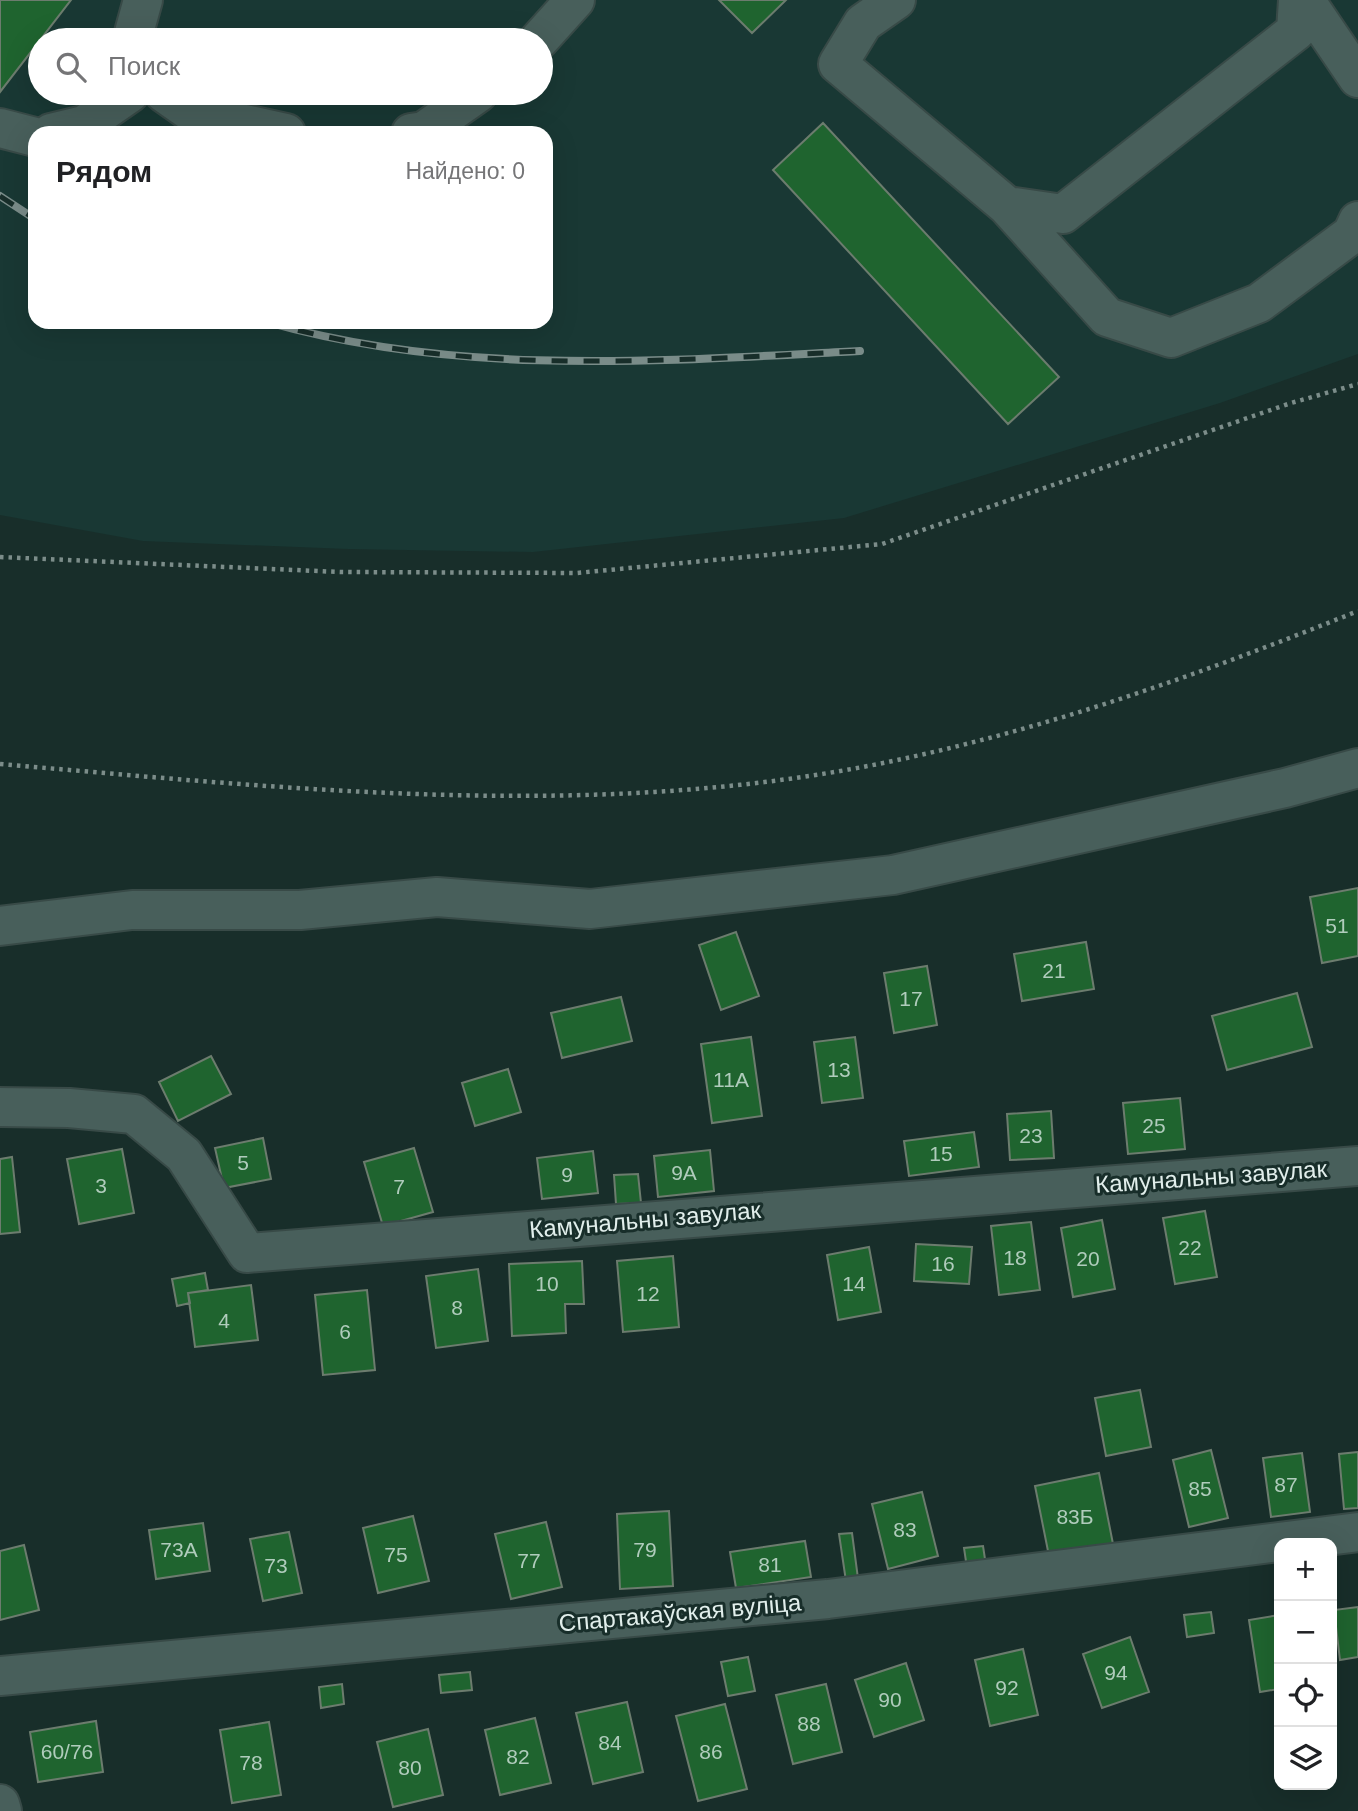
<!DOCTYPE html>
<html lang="ru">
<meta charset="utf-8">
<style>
body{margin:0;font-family:Arial,sans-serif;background:#f2f2f2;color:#202124}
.controls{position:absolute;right:21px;bottom:21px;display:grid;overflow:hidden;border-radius:14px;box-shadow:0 7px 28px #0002}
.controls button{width:63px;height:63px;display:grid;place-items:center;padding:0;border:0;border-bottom:2px solid #e0e0e0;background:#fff;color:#202124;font:35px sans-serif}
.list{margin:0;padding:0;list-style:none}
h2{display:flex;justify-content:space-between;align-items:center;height:91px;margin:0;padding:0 28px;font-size:30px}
h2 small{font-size:23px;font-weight:400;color:#757577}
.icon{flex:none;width:38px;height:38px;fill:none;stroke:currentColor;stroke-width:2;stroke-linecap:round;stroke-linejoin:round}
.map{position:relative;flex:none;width:1358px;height:1811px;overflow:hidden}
.search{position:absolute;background:#fff;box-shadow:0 7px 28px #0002;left:28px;top:28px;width:525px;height:77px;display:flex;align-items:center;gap:18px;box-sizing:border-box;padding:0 24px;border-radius:38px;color:#757577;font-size:26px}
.panel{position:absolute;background:#fff;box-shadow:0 7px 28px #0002;left:28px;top:126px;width:525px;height:203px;border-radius:21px}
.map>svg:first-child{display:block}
.built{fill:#193834;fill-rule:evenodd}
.building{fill:#1f642f;stroke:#6c7c6e;stroke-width:2}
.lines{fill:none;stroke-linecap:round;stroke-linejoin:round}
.minor-casing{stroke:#384a47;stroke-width:42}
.path{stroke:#7c8d8a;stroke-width:4.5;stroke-dasharray:3.5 5;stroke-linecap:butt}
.minor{stroke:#485f5b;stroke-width:38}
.rail-casing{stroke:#7a8c89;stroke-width:8}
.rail{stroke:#182e2a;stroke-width:5;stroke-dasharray:16;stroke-linecap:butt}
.labels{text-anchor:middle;stroke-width:6;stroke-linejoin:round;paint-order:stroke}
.number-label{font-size:21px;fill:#b0ccbc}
.street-label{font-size:24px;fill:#e1eeeb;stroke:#182e2a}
</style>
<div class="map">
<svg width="1358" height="1811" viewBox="0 0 1358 1811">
<rect width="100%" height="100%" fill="#182e2a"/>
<path class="built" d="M0 0H1358V354L1220 403 844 518 533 552 348 549 143 541 0 515ZM40 40H541V93H40ZM35 133H546V322H35Z"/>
<path class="building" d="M0 0H71L0 92Z
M719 0H786L752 33Z
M823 123 1059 377 1008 424 773 170Z
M1358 888V956L1322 963 1310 897Z
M736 932 759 996 721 1010 699 945Z
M1086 942 1094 989 1022 1001 1014 954Z
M927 966 937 1025 894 1033 884 973Z
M1297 993 1312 1047 1227 1070 1212 1016Z
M621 997 632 1041 562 1058 551 1013Z
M751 1037 762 1116 712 1123 701 1044Z
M855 1037 863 1098 822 1103 814 1042Z
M211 1056 231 1094 178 1121 159 1082Z
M508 1069 521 1112 475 1126 462 1083Z
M1180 1098 1185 1149 1128 1154 1123 1103Z
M1051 1111 1054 1158 1010 1160 1007 1114Z
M974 1132 979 1167 909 1176 904 1141Z
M263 1138 271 1179 224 1188 215 1148Z
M414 1148 433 1212 383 1226 364 1162Z
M122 1149 134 1213 79 1224 67 1159Z
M710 1150 714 1191 658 1197 654 1156Z
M593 1151 598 1193 542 1199 537 1158Z
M12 1157 20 1232 0 1234V1159Z
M638 1174 641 1203 616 1204 614 1175Z
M1205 1211 1217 1277 1175 1284 1163 1218Z
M1102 1220 1115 1289 1073 1297 1061 1228Z
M1031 1222 1040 1290 999 1295 991 1226Z
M916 1244 972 1247 969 1284 914 1281Z
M869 1247 881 1312 838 1320 827 1255Z
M673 1256 679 1327 623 1332 617 1261Z
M582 1261 584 1304H565L566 1333 512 1336 509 1264Z
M478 1269 488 1341 436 1348 426 1276Z
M205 1273 208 1290 188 1293 190 1303 177 1306 172 1279Z
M251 1285 258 1340 195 1347 188 1293Z
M367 1290 375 1370 323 1375 315 1295Z
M1140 1390 1151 1447 1106 1456 1095 1398Z
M1211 1450 1228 1518 1189 1527 1173 1460Z
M1358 1452V1508L1344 1509 1339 1454Z
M1302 1453 1310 1512 1271 1517 1263 1458Z
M1099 1473 1114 1549 1050 1561 1035 1486Z
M922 1492 938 1556 888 1569 872 1504Z
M669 1511 673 1586 620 1589 617 1514Z
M413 1516 429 1581 378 1593 363 1528Z
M546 1522 562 1587 511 1599 495 1534Z
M203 1523 210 1571 156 1579 149 1530Z
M289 1532 302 1593 263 1601 250 1539Z
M852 1533 859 1586 847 1588 839 1534Z
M805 1541 811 1577 736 1588 730 1552Z
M24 1545 39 1610 0 1620V1551Z
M983 1546 987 1572 968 1575 964 1548Z
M1358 1607V1657L1340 1660 1334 1610Z
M1211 1612 1214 1633 1187 1637 1184 1615Z
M1279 1615V1689L1260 1692 1249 1620Z
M1130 1637 1149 1692 1102 1708 1083 1654Z
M1023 1649 1038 1715 990 1726 975 1660Z
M748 1657 755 1691 728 1696 721 1662Z
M906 1663 924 1720 874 1737 855 1680Z
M470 1672 472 1690 441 1693 439 1675Z
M342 1684 344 1704 321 1708 319 1687Z
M826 1684 842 1752 793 1764 776 1695Z
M627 1702 643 1772 593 1784 576 1713Z
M725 1704 747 1789 698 1801 676 1716Z
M535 1718 551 1783 500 1795 485 1730Z
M96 1721 103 1772 38 1782 30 1732Z
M269 1722 281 1795 232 1803 220 1730Z
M428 1729 443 1795 393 1807 377 1742Z"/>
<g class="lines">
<g class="minor-casing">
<path id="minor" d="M896 0 863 23 838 64 1007 206 1063 214 1296 31 1298 0
M1305 0 1358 78
M132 40 143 0
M539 40 575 0
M164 93 191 112 286 133
M0 128 35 137
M51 133 84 125 130 93
M411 133 424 131 478 93
M1007 206 1107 317 1171 338 1259 303 1352 234 1358 221
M0 926 132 910H300L437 897 590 909 893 875 1285 788 1358 768
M0 1107 69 1108 134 1114 184 1155 247 1253 1358 1166
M0 1676 828 1599 1358 1532
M0 1804 2 1811"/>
</g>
<path class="path" d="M0 557 340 572 577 573 882 544 1291 403 1358 384
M0 764C294 789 596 822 888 762 1048 729 1206 672 1358 611"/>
<use href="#minor" class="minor"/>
<g class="rail-casing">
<path id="rail" d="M0 196 35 219
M267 322C460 377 661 361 860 351"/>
</g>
<use href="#rail" class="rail"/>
</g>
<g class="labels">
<g class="number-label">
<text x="1337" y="933">51</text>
<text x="1054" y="978">21</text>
<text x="911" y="1006">17</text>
<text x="839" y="1077">13</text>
<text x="731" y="1087">11А</text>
<text x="1154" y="1133">25</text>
<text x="1031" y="1143">23</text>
<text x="941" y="1161">15</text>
<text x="243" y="1170">5</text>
<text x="684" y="1180">9А</text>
<text x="567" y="1182">9</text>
<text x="101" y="1193">3</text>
<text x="399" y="1194">7</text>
<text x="1190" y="1255">22</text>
<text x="1015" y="1265">18</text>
<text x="1088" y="1266">20</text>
<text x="943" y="1271">16</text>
<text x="547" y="1291">10</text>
<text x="854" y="1291">14</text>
<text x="648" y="1301">12</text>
<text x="457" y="1315">8</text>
<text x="224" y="1328">4</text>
<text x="345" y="1339">6</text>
<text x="1286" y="1492">87</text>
<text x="1200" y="1496">85</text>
<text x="1075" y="1524">83Б</text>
<text x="905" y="1537">83</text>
<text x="179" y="1557">73А</text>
<text x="645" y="1557">79</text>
<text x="396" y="1562">75</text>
<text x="529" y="1568">77</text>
<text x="770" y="1572">81</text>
<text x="276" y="1573">73</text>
<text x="1116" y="1680">94</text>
<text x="1007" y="1695">92</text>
<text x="890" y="1707">90</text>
<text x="809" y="1731">88</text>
<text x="610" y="1750">84</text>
<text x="67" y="1759">60/76</text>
<text x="711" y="1759">86</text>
<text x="518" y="1764">82</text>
<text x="251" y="1770">78</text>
<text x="410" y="1775">80</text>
</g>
<g class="street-label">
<text transform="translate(1211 1177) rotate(-4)" y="8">Камунальны завулак</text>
<text transform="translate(645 1220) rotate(-5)" y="8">Камунальны завулак</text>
<text transform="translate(680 1613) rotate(-5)" y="8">Спартакаўская вуліца</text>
</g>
</g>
</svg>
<div class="controls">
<button>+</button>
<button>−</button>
<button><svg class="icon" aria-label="locate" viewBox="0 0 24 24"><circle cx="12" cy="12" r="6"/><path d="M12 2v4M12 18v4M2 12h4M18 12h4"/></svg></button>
<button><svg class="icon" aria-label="layers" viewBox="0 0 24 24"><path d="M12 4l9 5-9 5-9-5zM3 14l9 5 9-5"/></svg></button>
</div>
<div class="search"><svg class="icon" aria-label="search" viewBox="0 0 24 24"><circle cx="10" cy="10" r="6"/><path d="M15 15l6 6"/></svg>Поиск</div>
<section class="panel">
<h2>Рядом<small>Найдено: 0</small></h2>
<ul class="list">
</ul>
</section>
</div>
